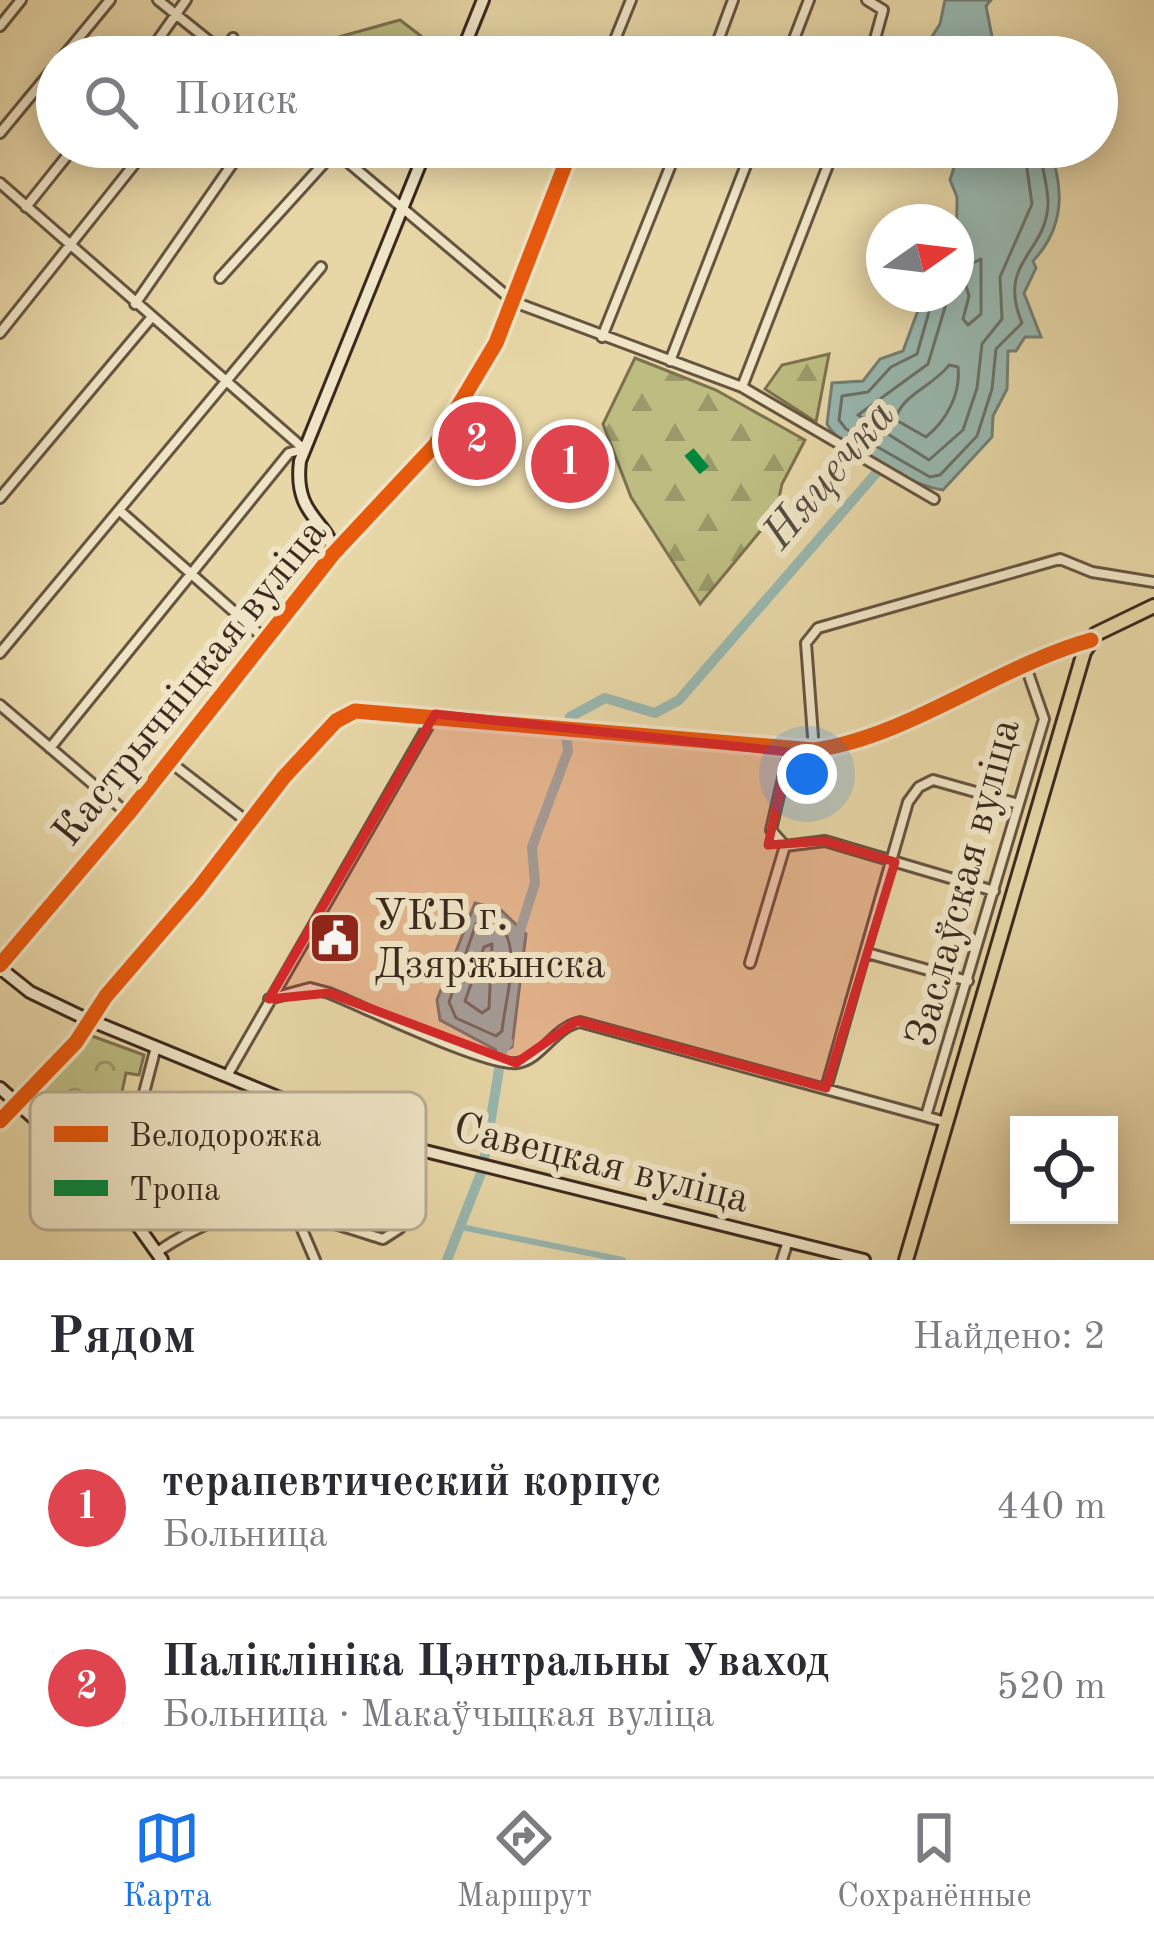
<!DOCTYPE html>
<html lang="ru">
<meta charset="utf-8">
<style>
body{margin:0;font-family:"Old Standard TT",serif;background:#f2f2f3;color:#2b2b33}
.controls{position:absolute;right:36px;bottom:36px;display:grid;overflow:hidden;border-radius:0px;box-shadow:0 6px 30px #0003}
.controls button{width:108px;height:108px;display:grid;place-items:center;padding:0;border:0;border-bottom:3px solid #e1e1e2;background:#fff;color:#2b2b33;font:60px sans-serif}
.compass{position:absolute;left:866px;top:204px;width:108px;height:108px;border-radius:50%;background:#fff;box-shadow:0 6px 30px #0003;rotate:76deg}
.you{position:absolute;left:807px;top:774px;width:42px;height:42px;margin:-30px;border:9px solid #fff;border-radius:50%;background:#1a73e8;box-shadow:0 0 0 18px #1a73e833}
.badge{display:grid;place-items:center;width:78px;height:78px;border-radius:50%;background:#1a73e8;color:#fff;font-size:39px;font-weight:700}
.pin{position:absolute;translate:-50% -50%;border:6px solid #fff;box-shadow:0 3px 12px #0006}
.list{margin:0;padding:0;list-style:none}
h2{display:flex;justify-content:space-between;align-items:center;height:156px;margin:0;padding:0 48px;font-size:51px}
h2 small{font-size:39px;font-weight:400;color:#7c7c81}
.list li{display:grid;grid-template-columns:78px 1fr auto;gap:36px;align-items:center;box-sizing:border-box;height:180px;padding:0 48px;border-top:3px solid #e1e1e2}
.list b{display:block;font-size:45px;white-space:nowrap}
.list p{margin:0;font-size:39px;white-space:nowrap;color:#7c7c81}
.list em{font-size:39px;font-style:normal;color:#7c7c81}
.icon{flex:none;width:66px;height:66px;fill:none;stroke:currentColor;stroke-width:2;stroke-linecap:round;stroke-linejoin:round}
.map{position:relative;flex:none;width:1154px;height:1260px;overflow:hidden}
.search{position:absolute;background:#fff;box-shadow:0 6px 30px #0003;left:36px;right:36px;top:36px;height:132px;display:flex;align-items:center;gap:30px;box-sizing:border-box;padding:0 42px;border-radius:66px;color:#7c7c81;font-size:45px}
.sheet{height:516px;background:#fff}
nav{display:flex;justify-content:space-around;align-items:center;box-sizing:border-box;height:168px;border-top:3px solid #e1e1e2;background:#fff;font-size:33px;color:#7c7c81}
nav a{display:grid;justify-items:center;gap:6px}
nav .on{color:#1a73e8}
.map>svg:first-child{display:block}
.forest{fill:url(#forest-firs);stroke:#7c7250;stroke-width:3}
.park{fill:url(#park-crowns);stroke:#7c7250;stroke-width:3}
.pitch{fill:#bdbc81;stroke:#7c7250;stroke-width:3}
.water{fill:#98b7af;stroke:#737e75;stroke-width:3}
.lines{fill:none;stroke-linecap:round;stroke-linejoin:round}
.shore{stroke:#6a7067;stroke-width:3}
.canal{stroke:#98b7af;stroke-width:6}
.river{stroke:#98b7af;stroke-width:10}
.street-casing{stroke:#675441;stroke-width:14}
.secondary-casing{stroke:#3c291f;stroke-width:16}
.primary-casing{stroke:#3c291f;stroke-width:18}
.street{stroke:#efe4c5;stroke-width:8}
.secondary{stroke:#efe4c5;stroke-width:10}
.primary{stroke:#e7d6a6;stroke-width:12}
.quiet{stroke:#00873e;stroke-width:12;stroke-dasharray:24 12;stroke-linecap:butt}
.cycleway-casing{stroke:#efe4c5;stroke-width:22}
.cycleway{stroke:#e8590c;stroke-width:15}
.marked{fill:#d62828;fill-opacity:0.2;stroke:#d62828;stroke-width:9;stroke-linejoin:round}
.labels{text-anchor:middle;stroke-width:12;stroke-linejoin:round;paint-order:stroke}
.street-label{font-size:42px;fill:#3c291f;stroke:#efe4c5}
.poi-label{font-size:42px;fill:#3c291f;stroke:#efe4c5;text-anchor:start}
.water-label{font-size:45px;font-style:italic;fill:#534c43;stroke:#efe4c5}
.key{fill:#efe4c5;stroke:#b9ac93;stroke-width:3}
.key-label{font-size:33px;fill:#3c291f}
</style>
<div class="map">
<svg width="1154" height="1260" viewBox="0 0 1154 1260">
<defs>
<pattern id="forest-firs" width="22" height="20" patternUnits="userSpaceOnUse" patternTransform="scale(3)"><rect width="22" height="20" fill="#bdbc81"/><path d="M5 1l3.5 6h-7zM16 11l3.5 6h-7z" fill="#9b9969"/></pattern>
<pattern id="park-crowns" width="20" height="18" patternUnits="userSpaceOnUse" patternTransform="scale(3)"><rect width="20" height="18" fill="#bdbc81"/><path d="M2 6a3 3 0 1 1 6 0M12 15a3 3 0 1 1 6 0" fill="none" stroke="#9b9969"/></pattern>
</defs>
<rect width="100%" height="100%" fill="#e7d6a6"/>
<filter id="stains"><feTurbulence type="fractalNoise" baseFrequency=".00167" numOctaves="4"/><feColorMatrix values="0 0 0 0 .2 0 0 0 0 .09 0 0 0 0 .02 0 0 0 .5 -.17"/></filter>
<radialGradient id="worn" r=".72"><stop offset=".6" stop-color="#630" stop-opacity="0"/><stop offset="1" stop-color="#630" stop-opacity=".3"/></radialGradient>
<path class="forest" d="M829 354 816 422 765 389 782 365Z
M635 358 716 390 805 440 782 484 776 512 700 604 631 497 603 424Z"/>
<path class="park" d="M92 1036 144 1055 139 1075 126 1073 109 1153 120 1156 116 1173 31 1098Z"/>
<path class="pitch" d="M400 20 421 36 419 57H319L316 45 321 42Z"/>
<path class="water" d="M945 0H991L986 6 996 57H919L940 24Z
M951 147H1049C1065 190 1064 228 1033 261L1036 268 1024 293 1041 337H1025L1016 351H1008L1007 389 993 416 992 437 943 490C914 486 841 450 827 424L832 383 863 381 880 359 903 351 924 294H956L957 197 950 180 957 158Z
M475 903 501 910 526 934 512 1047 500 1052 440 1020 437 1000Z"/>
<g class="lines">
<path class="shore" d="M981 259V314L968 325 963 319 969 296 961 269Z
M934 294 917 354 891 367 868 392 842 396 839 420 846 429 930 477 940 475 977 436 992 389 996 349 1022 323C996 261 1047 254 1048 203 1048 184 1041 165 1039 147
M949 294 928 364 858 415 929 460 963 430 977 388 982 344 1002 319 1000 277 1032 204 1024 147
M949 365 958 367C961 394 946 421 926 437L896 420C898 397 935 385 949 365Z
M485 918C529 930 505 996 502 1031L496 1036 456 1018 449 1002 476 924Z
M492 944 489 1008 482 1013 465 1001 484 947Z"/>
<path class="canal" d="M461 1227 623 1260"/>
<path class="river" d="M570 717 605 698 655 713 679 700 885 463
M517 940 535 883 532 847 568 751 566 735
M485 1155 502 1051 508 1042
M447 1260 483 1168"/>
<g class="street-casing">
<path id="street" d="M158 0 229 57
M867 0 883 10 870 57
M0 26 21 0
M63 57 110 0
M146 57 186 0
M219 57 233 38
M608 57 631 0
M712 57 733 0
M787 57 809 0
M0 133 57 64
M330 147 514 302 742 387 934 499
M0 183 304 449 289 453 50 748
M26 207 74 147
M220 278 335 151
M135 304 244 147
M0 333 148 147
M602 337 678 147
M670 361 753 147
M742 387 835 147
M0 498 151 318
M119 510 266 640
M334 553C381 507 430 456 465 400 513 322 540 232 572 147
M0 653 321 267
M0 705 128 814
M814 750 806 643 818 628 1060 559 1092 572 1154 582
M170 762 249 823
M785 846 825 841 994 891
M785 846 771 830 789 752
M867 953 968 981
M750 963 785 846
M269 999 310 988 329 993C364 1007 487 1067 517 1063 541 1060 554 1027 580 1022L946 1122
M228 1074 435 714
M826 1088 908 802 919 787 933 780 1018 804
M926 1116 1044 719 1025 664
M0 1121 76 1042 106 996 198 889 284 777 336 721 355 711 814 750 864 737 1056 649 1090 640
M117 1196 156 1047
M295 1213 315 1260
M157 1252C248 1192 284 1208 383 1239L400 1228
M782 1260 788 1241"/>
</g>
<g class="secondary-casing">
<path id="secondary" d="M460 57 483 0
M0 965 128 814 333 554C331 520 293 519 300 461L427 147
M0 968 30 992 80 1016 336 1121 425 1151 864 1260
M0 1088 108 1184 162 1260"/>
</g>
<g class="primary-casing">
<path id="primary" d="M906 1260 1084 652 1096 634 1154 606"/>
</g>
<use href="#street" class="street"/>
<use href="#secondary" class="secondary"/>
<use href="#primary" class="primary"/>
<path class="quiet" d="M689 452 709 476"/>
<g class="cycleway-casing">
<path id="cycleway" d="M0 965 128 814 333 554 435 445 496 343 572 147
M0 1121 76 1042 106 996 198 889 284 777 336 721 355 711 814 750C908 737 998 666 1091 640"/>
</g>
<use href="#cycleway" class="cycleway"/>
</g>
<path class="marked" d="M435 714 789 752 768 845 825 841 895 862 826 1088 577 1021 516 1063 329 993 269 999Z"/>
<defs>
<g id="civic-square" transform="scale(2.7)"><rect x="-9" y="-9" width="18" height="18" rx="4" fill="#8f2418" stroke="#efe4c5"/><path d="M-.6-6.5H3V-4.5H.6V-3L4-1V1h2V6H-6V1h2V-1L-.6-3ZM-1.2 2.5V6h2.4V2.5Z" fill="#fff"/></g>
</defs>
<g fill-rule="evenodd">
<use href="#civic-square" x="335" y="938"/>
</g>
<g class="labels">
<g class="street-label">
<text transform="translate(188 681) rotate(-51)" y="15">Кастрычніцкая вуліца</text>
<text transform="translate(961 882) rotate(-75)" y="15">Заслаўская вуліца</text>
<text transform="translate(602 1161) rotate(14)" y="15">Савецкая вуліца</text>
</g>
<g class="poi-label">
<text x="374" y="929">УКБ г.<tspan x="374" dy="48">Дзяржынска</tspan></text>
</g>
<g class="water-label">
<text transform="translate(827 473) rotate(-50)" y="16">Няцечка</text>
</g>
</g>
<rect x="30" y="1092" width="396" height="138" rx="18" class="key"/>
<rect x="54" y="1126" width="54" height="16" fill="#e8590c"/>
<rect x="54" y="1180" width="54" height="16" fill="#00873e"/>
<g class="key-label">
<text x="129" y="1146">Велодорожка</text>
<text x="129" y="1200">Тропа</text>
</g>
<rect width="100%" height="100%" filter="url(#stains)"/>
<rect width="100%" height="100%" fill="url(#worn)"/>
</svg>
<div class="controls">
<button><svg class="icon" aria-label="locate" viewBox="0 0 24 24"><circle cx="12" cy="12" r="6"/><path d="M12 2v4M12 18v4M2 12h4M18 12h4"/></svg></button>
</div>
<svg class="compass" viewBox="-18 -18 36 36"><path d="M0-13l5 13h-10z" fill="#e53935"/><path d="M0 13l5-13h-10z" fill="#7c7c81"/></svg>
<div class="you"></div>
<div class="pin badge" style="left:570px;top:464px;background:#e0444e">1</div>
<div class="pin badge" style="left:477px;top:441px;background:#e0444e">2</div>
<div class="search"><svg class="icon" aria-label="search" viewBox="0 0 24 24"><circle cx="10" cy="10" r="6"/><path d="M15 15l6 6"/></svg>Поиск</div>
</div>
<section class="sheet">
<h2>Рядом<small>Найдено: 2</small></h2>
<ul class="list">
<li><span class="badge" style="background:#e0444e">1</span><div><b>терапевтический корпус</b><p>Больница</p></div><em>440 m</em></li>
<li><span class="badge" style="background:#e0444e">2</span><div><b>Паліклініка Цэнтральны Уваход</b><p>Больница · Макаўчыцкая вуліца</p></div><em>520 m</em></li>
</ul>
</section>
<nav>
<a class="on"><svg class="icon" aria-label="map" viewBox="0 0 24 24"><path d="M3 6l6-2 6 2 6-2v14l-6 2-6-2-6 2zM9 4v14M15 6v14"/></svg>Карта</a>
<a><svg class="icon" aria-label="directions" viewBox="0 0 24 24"><path d="M12 3l9 9-9 9-9-9zM9 14v-3h6M13 9l2 2-2 2"/></svg>Маршрут</a>
<a><svg class="icon" aria-label="saved" viewBox="0 0 24 24"><path d="M7 4h10v16l-5-4-5 4z"/></svg>Сохранённые</a>
</nav>
